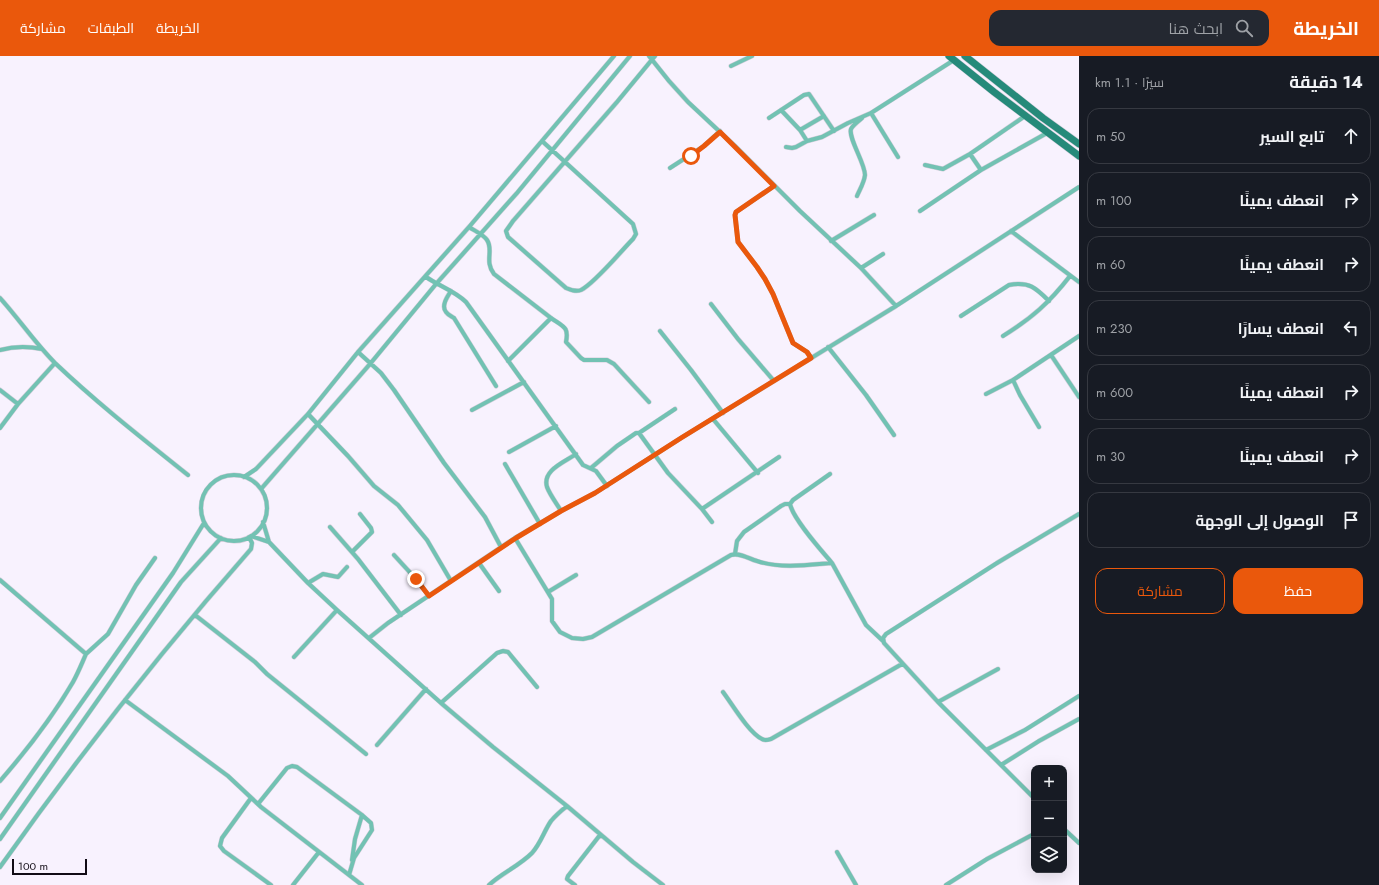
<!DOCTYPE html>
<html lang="ar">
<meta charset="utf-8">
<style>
body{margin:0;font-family:Jost,Cairo,sans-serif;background:#242831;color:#f1f3f6;direction:rtl}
.controls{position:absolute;right:12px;bottom:12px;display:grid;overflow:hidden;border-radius:8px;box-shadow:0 4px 16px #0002}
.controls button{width:36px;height:36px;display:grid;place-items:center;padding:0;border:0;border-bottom:1px solid #363941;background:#171b24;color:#f1f3f6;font:20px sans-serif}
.scale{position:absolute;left:12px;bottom:10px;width:75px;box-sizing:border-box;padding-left:4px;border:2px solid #110b15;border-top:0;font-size:11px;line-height:14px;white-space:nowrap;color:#110b15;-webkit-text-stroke:3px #f8f2fe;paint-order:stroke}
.stop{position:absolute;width:12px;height:12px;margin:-9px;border:3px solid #ea580c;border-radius:50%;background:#fff}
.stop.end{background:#ea580c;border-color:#fff;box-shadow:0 1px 4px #0008}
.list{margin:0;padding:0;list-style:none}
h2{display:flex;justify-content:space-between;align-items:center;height:52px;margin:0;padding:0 16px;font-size:17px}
h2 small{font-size:13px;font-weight:400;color:#9ea1a6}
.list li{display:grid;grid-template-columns:26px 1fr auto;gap:12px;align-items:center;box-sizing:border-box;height:56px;margin:0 8px 8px;padding:0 8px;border:1px solid #363941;border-radius:12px}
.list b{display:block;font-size:15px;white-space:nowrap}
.list em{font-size:13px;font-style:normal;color:#9ea1a6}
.actions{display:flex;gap:8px;padding:12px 16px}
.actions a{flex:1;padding:9px 0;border:1px solid #ea580c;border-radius:12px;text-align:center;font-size:14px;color:#ea580c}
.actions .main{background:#ea580c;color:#fff}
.icon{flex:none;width:22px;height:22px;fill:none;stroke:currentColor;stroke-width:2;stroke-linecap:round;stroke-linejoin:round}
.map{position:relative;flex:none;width:1079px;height:829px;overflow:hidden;direction:ltr}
header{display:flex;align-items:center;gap:24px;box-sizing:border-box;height:56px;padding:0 20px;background:#ea580c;color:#fff}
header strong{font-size:19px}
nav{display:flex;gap:22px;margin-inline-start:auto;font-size:14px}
.search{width:280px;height:36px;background:#242831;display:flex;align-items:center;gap:10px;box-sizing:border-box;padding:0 14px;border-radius:12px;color:#9ea1a6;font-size:15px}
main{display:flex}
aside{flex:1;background:#171b24}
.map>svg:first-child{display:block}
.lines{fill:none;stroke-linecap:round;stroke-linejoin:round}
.street-casing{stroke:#d3cdd9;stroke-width:5}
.primary-casing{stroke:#d3cdd9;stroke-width:8}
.street{stroke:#72c2b3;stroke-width:4}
.primary{stroke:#258a7a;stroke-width:7}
.route{stroke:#ea580c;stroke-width:5}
</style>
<header>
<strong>الخريطة</strong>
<div class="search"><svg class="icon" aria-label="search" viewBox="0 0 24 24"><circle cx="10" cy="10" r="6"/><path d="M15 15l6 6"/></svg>ابحث هنا</div>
<nav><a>الخريطة</a><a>الطبقات</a><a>مشاركة</a></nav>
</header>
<main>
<aside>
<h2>14 دقيقة<small>سيرًا · 1.1 km</small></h2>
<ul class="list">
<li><svg class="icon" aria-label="ahead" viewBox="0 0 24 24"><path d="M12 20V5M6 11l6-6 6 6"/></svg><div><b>تابع السير</b></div><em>50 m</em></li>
<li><svg class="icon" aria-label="right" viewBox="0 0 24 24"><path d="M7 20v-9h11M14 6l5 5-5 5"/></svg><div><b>انعطف يمينًا</b></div><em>100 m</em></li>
<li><svg class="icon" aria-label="right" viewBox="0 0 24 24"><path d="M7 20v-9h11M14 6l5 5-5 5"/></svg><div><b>انعطف يمينًا</b></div><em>60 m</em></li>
<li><svg class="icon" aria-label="left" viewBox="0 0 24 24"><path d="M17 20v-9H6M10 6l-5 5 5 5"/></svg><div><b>انعطف يسارًا</b></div><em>230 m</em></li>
<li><svg class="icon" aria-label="right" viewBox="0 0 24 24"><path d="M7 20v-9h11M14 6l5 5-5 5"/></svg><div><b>انعطف يمينًا</b></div><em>600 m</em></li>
<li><svg class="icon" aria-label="right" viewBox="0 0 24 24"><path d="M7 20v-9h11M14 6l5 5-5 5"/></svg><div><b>انعطف يمينًا</b></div><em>30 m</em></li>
<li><svg class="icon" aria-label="arrive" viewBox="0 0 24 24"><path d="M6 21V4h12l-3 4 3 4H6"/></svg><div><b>الوصول إلى الوجهة</b></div></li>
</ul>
<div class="actions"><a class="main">حفظ</a><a>مشاركة</a></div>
</aside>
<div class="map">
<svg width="1079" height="829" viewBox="0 0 1079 829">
<rect width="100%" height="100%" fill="#f8f2fe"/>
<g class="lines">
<g class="street-casing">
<path id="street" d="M649 0 669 25 688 46 735 90 800 155 861 212 896 250
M731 10 752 0
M781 54 800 74 807 85
M871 57 898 101
M769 62 804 39 809 38 834 75
M800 74 824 60
M542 85 633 168 636 178 633 183C621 195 595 227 581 234 576 236 571 234 566 232L508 181 506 175 513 165 617 46 655 0
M786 91 792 92 796 91 807 85 822 81 848 67 871 57 954 4
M970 98 981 114
M925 109 943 113 970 98 1025 60
M670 112 704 90 720 75
M774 130 736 156 735 159 738 186 757 211 765 223 773 238 793 287 807 296 811 302
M857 140C860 133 864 127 865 119 865 107 848 82 851 73 853 69 859 65 862 62
M920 155 981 114 1047 77
M469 171C475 175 484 179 487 184 494 194 484 205 494 218L551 262 508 305
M1011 175 1079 226
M831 185 874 159
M861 212 883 198
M426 221C439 230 455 235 466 246L583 409 596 415 607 430
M451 235C447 241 441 250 446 256 448 259 451 260 454 262L496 330
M0 242C19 263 35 287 55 307 97 347 143 383 188 419
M711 248 738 283 774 325
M961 260 1009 229C1029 225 1036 232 1049 245
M551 262C564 271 569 271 566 286L581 302 584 304H607L614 308 649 346
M660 275 691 314 723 357
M1003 280C1032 262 1049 247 1070 220
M828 291 866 339 894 379
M0 294C15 290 27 290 42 293
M358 296 381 317 394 334 444 407 485 461 501 491
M1051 299 1079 341
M1013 324 1020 339 1039 371
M0 334 18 348
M986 338 1013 324 1079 280
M472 354 524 326
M308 358 348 400 374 430 398 449 427 484 451 525
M713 363 758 417
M0 372 18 348 55 307
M639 377 675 353
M509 396 556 370
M505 408 540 468
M591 412 617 390 636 377H639L668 417 702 453 712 466
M830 418 793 444 790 448C793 463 821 494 832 507
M201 452a33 33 0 1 1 66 0a33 33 0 1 1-66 0Z
M244 421 256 413 308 358 358 296 469 171 614 0
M261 433 370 308 436 228 517 137 630 0
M702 453 779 401
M561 455C557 448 550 439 547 431 542 414 565 406 576 398
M263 466 269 486 308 527 337 554 441 647 493 691 567 750 633 806 663 829
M330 471 358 503 401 559
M251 480 269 486
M515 482 552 543V565L560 576 572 582 583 583 592 581 731 499C740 496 749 503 757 505 781 513 808 509 832 507L866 569 883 585
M352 496 372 476 371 472 360 458
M735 498 737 485 744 476 781 450 785 448H790
M394 499 416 523 429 540
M479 507 499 535
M0 524 86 598C82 607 78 617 73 626 52 662 27 694 0 725
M308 527 323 518 338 521 347 511
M548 536 576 519
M195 559 255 606 267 618 366 698
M369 582 388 567 515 482 561 455 595 437 681 382 896 250 1079 131
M86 598 108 578 136 529 155 502
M294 601 337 554
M723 636C732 648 749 677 762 683 765 685 768 684 771 683L902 608
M125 644 228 720 261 751 362 829
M938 646 998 613
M441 647 497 597 503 595 508 596 537 631
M377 689 426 633
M986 694 1025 674 1079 640
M1001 709 1039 685 1079 663
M251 742 222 782 220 790 224 795 271 829
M1034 742 938 646 884 587 883 582 886 578 997 507 1079 458
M258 748 287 712 292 710 297 711 362 759 371 767 372 774 354 802 349 819
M0 762 173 517 204 467
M1064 773 1079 787
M0 783 181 526 221 482
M837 796 856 829
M352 804 355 783 362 759
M0 811C78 701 162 594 251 493L252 487 249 481
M293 829 319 796
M489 829C502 817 519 810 532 797 541 787 544 775 551 765 556 759 562 754 567 750
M575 829 567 823 568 820 600 779
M946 829 987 803 1034 778"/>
</g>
<g class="primary-casing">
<path id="primary" d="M949 0 994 36 1079 100
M965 0 1043 62 1079 88"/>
</g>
<use href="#street" class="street"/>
<use href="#primary" class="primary"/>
</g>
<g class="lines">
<path class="route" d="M416 523 429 540 516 482 561 455 595 437 681 382 811 302 807 296 793 287 773 238 765 223 757 211 738 186 735 159 736 156 774 130 720 76 704 90 691 100"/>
</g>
</svg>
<div class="controls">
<button>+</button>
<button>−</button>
<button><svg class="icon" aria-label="layers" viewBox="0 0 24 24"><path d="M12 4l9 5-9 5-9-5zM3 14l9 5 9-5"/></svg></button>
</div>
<div class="scale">100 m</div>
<div class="stop" style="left:691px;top:100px"></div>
<div class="stop end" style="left:416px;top:523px"></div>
</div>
</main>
